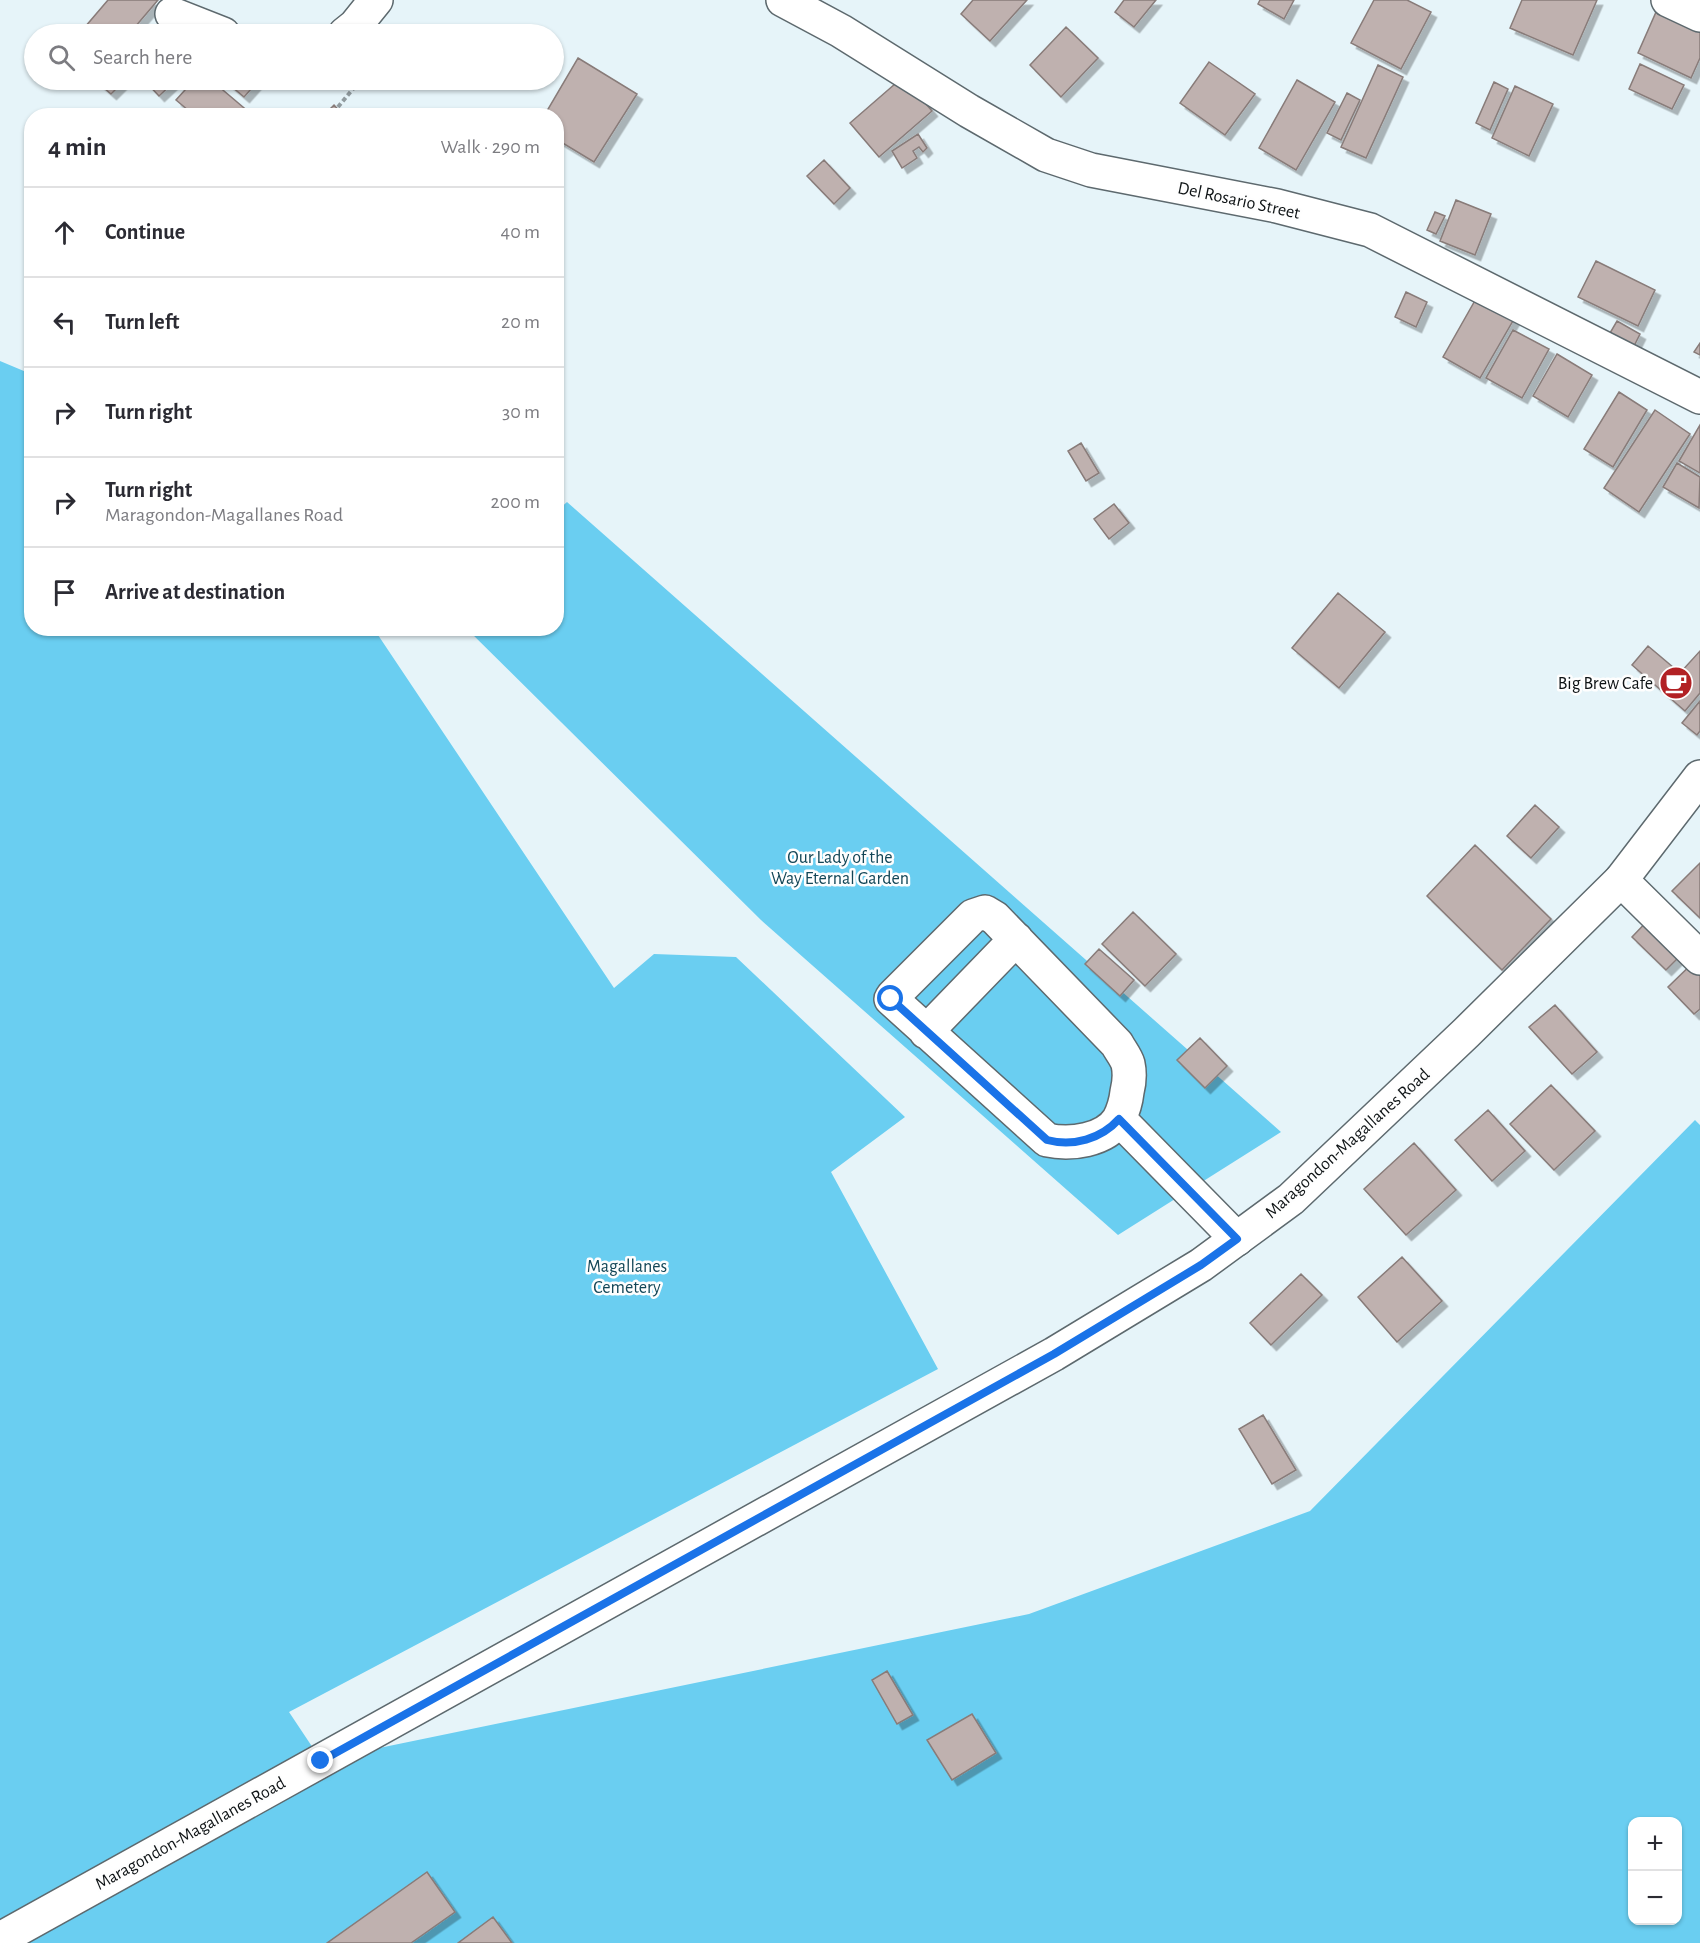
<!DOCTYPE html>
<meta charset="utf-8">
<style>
body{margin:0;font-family:"Alegreya Sans",sans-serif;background:#f7f7f7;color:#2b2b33}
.controls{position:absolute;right:18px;bottom:18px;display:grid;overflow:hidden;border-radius:12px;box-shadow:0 2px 4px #0004}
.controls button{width:54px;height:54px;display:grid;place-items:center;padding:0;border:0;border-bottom:2px solid #e1e1e2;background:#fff;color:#2b2b33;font:30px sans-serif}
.stop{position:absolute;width:18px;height:18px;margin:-14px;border:4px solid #1a73e8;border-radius:50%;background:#fff}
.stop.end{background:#1a73e8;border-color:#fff;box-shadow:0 2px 6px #0008}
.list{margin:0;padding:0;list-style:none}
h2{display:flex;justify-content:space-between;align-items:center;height:78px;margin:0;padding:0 24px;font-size:26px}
h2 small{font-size:20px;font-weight:400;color:#7c7c81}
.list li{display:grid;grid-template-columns:39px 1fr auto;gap:18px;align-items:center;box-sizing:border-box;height:90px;padding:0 24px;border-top:2px solid #e1e1e2}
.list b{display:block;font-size:22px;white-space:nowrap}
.list p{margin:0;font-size:20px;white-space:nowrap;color:#7c7c81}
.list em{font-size:20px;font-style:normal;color:#7c7c81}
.icon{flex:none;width:33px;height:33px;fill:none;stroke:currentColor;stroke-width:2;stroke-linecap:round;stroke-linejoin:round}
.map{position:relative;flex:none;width:1700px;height:1943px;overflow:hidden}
.search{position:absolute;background:#fff;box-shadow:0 2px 4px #0004;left:24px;top:24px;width:540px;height:66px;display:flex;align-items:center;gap:15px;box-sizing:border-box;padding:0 21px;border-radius:33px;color:#7c7c81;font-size:22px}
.panel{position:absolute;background:#fff;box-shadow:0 2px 4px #0004;left:24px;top:108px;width:540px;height:528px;border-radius:24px}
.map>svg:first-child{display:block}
.green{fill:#6acef1;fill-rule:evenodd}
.building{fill:#bfb1af;stroke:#887b79;stroke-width:1.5;filter:url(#shadow)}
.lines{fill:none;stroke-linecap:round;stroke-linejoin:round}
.minor-casing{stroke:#5d696e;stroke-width:36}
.major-casing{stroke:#5d696e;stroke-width:36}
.path{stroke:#919b9f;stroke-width:4;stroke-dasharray:4.5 3;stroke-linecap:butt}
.minor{stroke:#fff;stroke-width:33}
.major{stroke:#fff;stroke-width:33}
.route{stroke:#1a73e8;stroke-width:8}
.labels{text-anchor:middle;stroke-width:5;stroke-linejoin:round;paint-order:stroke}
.street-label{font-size:18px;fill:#0e1315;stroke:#fefefe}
.poi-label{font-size:18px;fill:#0e1315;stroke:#fefefe;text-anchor:end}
.park-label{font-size:18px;fill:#124657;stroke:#fefefe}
</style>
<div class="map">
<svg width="1700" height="1943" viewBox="0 0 1700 1943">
<defs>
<filter id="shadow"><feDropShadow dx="5.5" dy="5.5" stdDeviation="0" flood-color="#0004"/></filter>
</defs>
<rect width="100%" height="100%" fill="#e6f4f9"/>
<path class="green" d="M0 361 31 374 32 628 374 629 614 988 654 954 736 957 905 1117 831 1172 938 1369 289 1712 321 1760 1029 1614 1310 1511 1695 1120 1700 1125V1943H0ZM1632 1822H1678V1920H1632Z
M567 502 1281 1132 1118 1235 761 920 467 629 556 628 557 511Z"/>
<path class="building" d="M108 0H158L129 34H94L85 27Z
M973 0H1027L990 41 961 14Z
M1124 0H1156L1134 27 1115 12Z
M1260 0H1294L1284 19 1258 4Z
M1374 0H1407L1431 12 1401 69 1351 43Z
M1522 0H1597L1573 55 1510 28Z
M1660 3 1700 21V58L1691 78 1638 53Z
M1066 27 1098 58 1061 97 1030 65Z
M578 58 637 94 594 162 556 139V116H544Z
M1209 62 1255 94 1225 135 1180 103Z
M1640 64 1684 85 1672 109 1629 89Z
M1378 65 1403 77 1366 158 1341 147Z
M903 77 932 111 879 157 850 123Z
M95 80H125L111 94Z
M144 80H176L159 96Z
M194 80H211L250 113 247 116H195L176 100Z
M224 80H259L244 97Z
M1297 80 1335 102 1296 170 1259 148Z
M1494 82 1508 89 1490 130 1476 123Z
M1515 86 1553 104 1529 156 1492 138Z
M1347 93 1360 100 1341 140 1327 133Z
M334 105 344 116H323Z
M918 134 927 148 923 152 919 147 913 151 917 158 902 168 892 151Z
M824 160 850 188 834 204 807 176Z
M1456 200 1491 214 1475 255 1440 241Z
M1435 212 1445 216 1436 234 1427 230Z
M1596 261 1655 290 1638 326 1578 297Z
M1406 292 1427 302 1416 327 1395 317Z
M1477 297 1514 319 1480 378 1443 357Z
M1617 321 1640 334 1634 346 1610 333Z
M1513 330 1549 349 1522 398 1486 378Z
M1700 343V355L1694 352Z
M1557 354 1592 375 1568 417 1533 396Z
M1619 392 1647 410 1613 467 1584 449Z
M1655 410 1690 434 1639 512 1604 488Z
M1700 425V473L1679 461Z
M1081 443 1099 473 1086 481 1068 451Z
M1677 463 1700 477 1699 508 1663 487Z
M1114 504 1129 523 1109 539 1094 519Z
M1338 593 1385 632 1339 688 1292 648Z
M1648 646 1680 673 1700 651V693L1685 711 1632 665Z
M1700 701V731L1697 735 1682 723Z
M1535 805 1559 827 1531 858 1507 836Z
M1475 845 1551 919 1502 970 1427 896Z
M1700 863V918L1672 891Z
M1133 912 1176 954 1145 986 1102 944Z
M1653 915 1687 949 1666 970 1632 937Z
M1099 949 1134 980 1120 996 1085 964Z
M1697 959 1700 963V1009L1694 1014 1668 987Z
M1555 1005 1597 1052 1572 1074 1529 1027Z
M1200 1038 1227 1066 1205 1088 1177 1060Z
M1551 1085 1595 1131 1554 1170 1510 1124Z
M1488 1110 1525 1151 1492 1181 1455 1140Z
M1414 1143 1456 1190 1406 1235 1364 1189Z
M1402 1257 1442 1301 1397 1342 1358 1297Z
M1301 1274 1322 1295 1271 1345 1250 1323Z
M1263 1415 1296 1470 1272 1484 1239 1429Z
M887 1671 913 1715 897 1724 872 1680Z
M972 1714 996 1753 952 1780 927 1740Z
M427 1872 455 1912 411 1943H327Z
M493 1917 512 1943H458Z"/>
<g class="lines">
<g class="minor-casing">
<path id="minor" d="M783 0 841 31 969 111 1046 155 1091 170 1277 206 1370 230 1700 397
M1668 0 1700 15
M172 14 223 34
M345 34 355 26 376 0
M1621 880 1700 958
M985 912 995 918 1117 1044C1120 1050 1126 1057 1128 1064 1130 1073 1129 1084 1127 1092 1126 1101 1123 1111 1119 1119 1105 1141 1070 1145 1047 1140L891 999 893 996 973 916Z
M926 1032 1016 939
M1119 1119 1237 1239"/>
</g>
<g class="major-casing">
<path id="major" d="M0 1939 1054 1354 1201 1265 1291 1199 1466 1033 1621 880 1700 777"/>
</g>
<path class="path" d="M338 107 357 84 358 80"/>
<use href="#minor" class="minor"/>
<use href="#major" class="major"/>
</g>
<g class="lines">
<path class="route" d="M321 1761 1054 1354 1201 1265 1237 1239 1119 1119C1101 1139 1073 1147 1047 1140L891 999"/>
</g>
<defs>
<g id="cafe-disc" transform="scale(1.725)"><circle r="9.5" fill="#b22124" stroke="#fefefe"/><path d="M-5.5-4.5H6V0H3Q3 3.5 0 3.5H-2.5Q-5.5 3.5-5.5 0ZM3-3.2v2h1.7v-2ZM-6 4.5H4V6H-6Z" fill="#fff"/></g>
</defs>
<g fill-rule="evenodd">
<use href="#cafe-disc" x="1676" y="683"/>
</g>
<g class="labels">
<g class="street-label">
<text transform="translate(1239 200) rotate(12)" y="6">Del Rosario Street</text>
<text transform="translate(1347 1143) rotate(-42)" y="6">Maragondon-Magallanes Road</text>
<text transform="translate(190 1833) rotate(-29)" y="6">Maragondon-Magallanes Road</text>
</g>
<g class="poi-label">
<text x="1653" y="689">Big Brew Cafe</text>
</g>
<g class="park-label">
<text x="840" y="863">Our Lady of the<tspan x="840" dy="21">Way Eternal Garden</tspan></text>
<text x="627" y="1272">Magallanes<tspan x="627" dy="21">Cemetery</tspan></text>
</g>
</g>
</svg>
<div class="controls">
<button>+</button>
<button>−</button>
</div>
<div class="stop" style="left:891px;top:999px"></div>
<div class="stop end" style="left:321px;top:1761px"></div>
<div class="search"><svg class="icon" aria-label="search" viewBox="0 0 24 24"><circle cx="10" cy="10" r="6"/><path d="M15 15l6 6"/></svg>Search here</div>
<section class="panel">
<h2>4 min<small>Walk · 290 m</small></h2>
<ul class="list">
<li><svg class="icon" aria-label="ahead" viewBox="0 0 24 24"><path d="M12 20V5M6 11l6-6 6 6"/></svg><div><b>Continue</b></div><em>40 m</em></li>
<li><svg class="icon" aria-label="left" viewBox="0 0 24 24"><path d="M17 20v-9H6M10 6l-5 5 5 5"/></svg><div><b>Turn left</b></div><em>20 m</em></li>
<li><svg class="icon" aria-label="right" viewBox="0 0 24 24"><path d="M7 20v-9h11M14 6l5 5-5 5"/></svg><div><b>Turn right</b></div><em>30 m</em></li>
<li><svg class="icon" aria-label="right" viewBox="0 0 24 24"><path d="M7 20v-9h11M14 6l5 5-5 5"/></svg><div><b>Turn right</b><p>Maragondon-Magallanes Road</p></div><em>200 m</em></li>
<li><svg class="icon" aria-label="arrive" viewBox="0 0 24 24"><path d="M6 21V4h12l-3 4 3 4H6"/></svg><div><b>Arrive at destination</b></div></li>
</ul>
</section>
</div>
